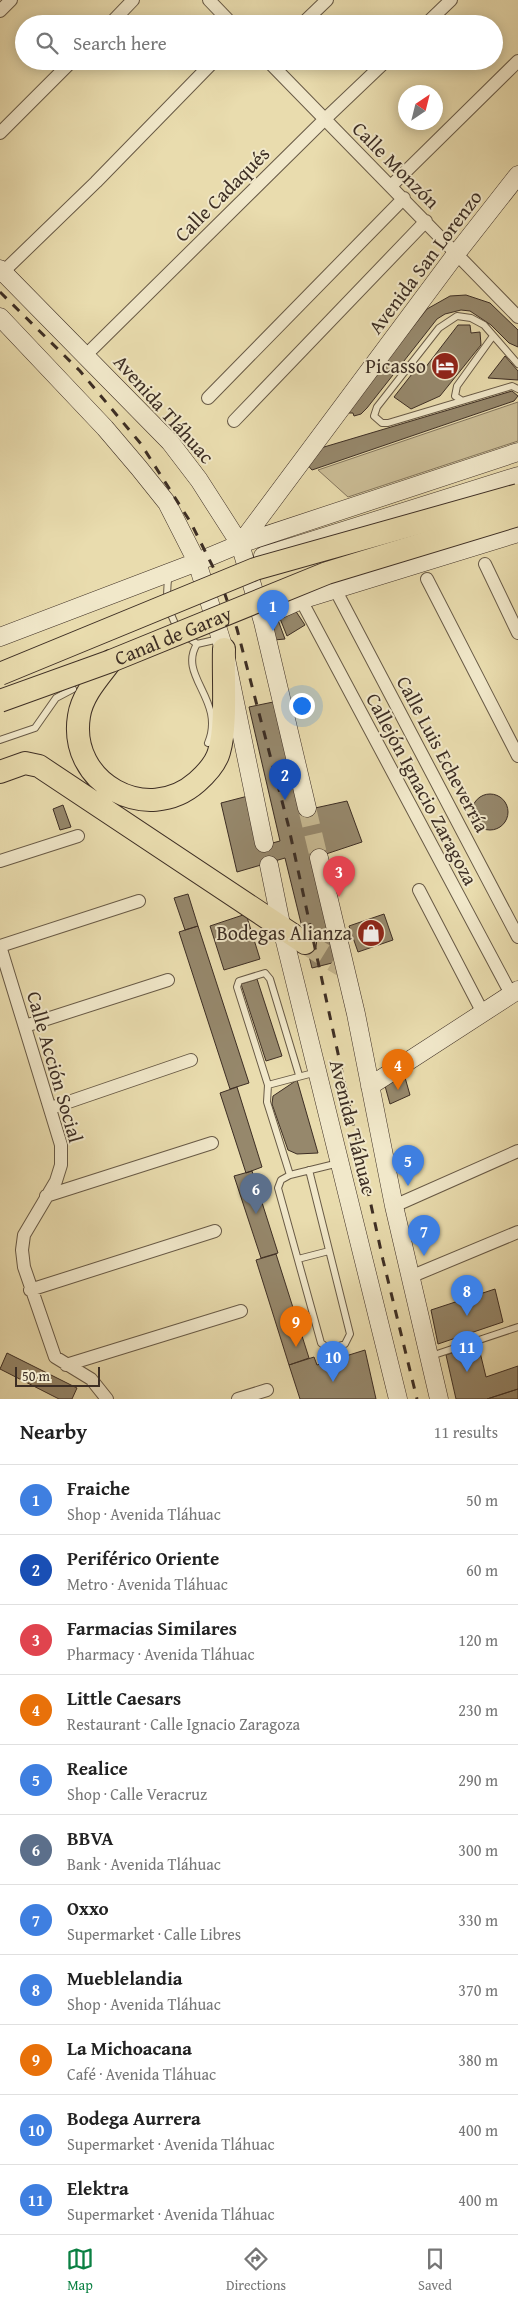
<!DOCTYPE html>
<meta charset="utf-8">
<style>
body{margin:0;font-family:"Gentium Book Plus",serif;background:#f6f6f6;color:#222}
.compass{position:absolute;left:398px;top:85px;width:45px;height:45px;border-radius:50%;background:#fff;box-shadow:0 2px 12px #0003;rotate:35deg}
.scale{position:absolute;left:15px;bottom:12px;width:85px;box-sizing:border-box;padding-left:5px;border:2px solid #3d2e24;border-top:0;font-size:14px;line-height:18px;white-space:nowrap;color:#3d2e24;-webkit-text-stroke:4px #f1e8ca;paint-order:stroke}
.you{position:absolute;left:301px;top:705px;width:18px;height:18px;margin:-12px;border:4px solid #fff;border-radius:50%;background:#1a73e8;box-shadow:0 0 0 8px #1a73e833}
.badge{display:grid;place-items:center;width:32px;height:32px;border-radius:50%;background:#0b8043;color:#fff;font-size:16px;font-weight:700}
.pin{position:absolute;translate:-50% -41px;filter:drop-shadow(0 1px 2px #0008)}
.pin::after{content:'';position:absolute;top:26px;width:18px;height:15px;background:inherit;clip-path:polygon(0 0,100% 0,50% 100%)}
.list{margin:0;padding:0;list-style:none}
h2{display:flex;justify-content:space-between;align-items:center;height:65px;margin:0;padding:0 20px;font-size:21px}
h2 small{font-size:16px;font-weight:400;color:#767676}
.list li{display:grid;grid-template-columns:32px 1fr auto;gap:15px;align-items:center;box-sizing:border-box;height:70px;padding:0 20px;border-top:1px solid #e0e0e0}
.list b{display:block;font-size:19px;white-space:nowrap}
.list p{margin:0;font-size:16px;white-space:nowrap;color:#767676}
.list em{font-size:16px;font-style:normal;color:#767676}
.icon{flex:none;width:28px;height:28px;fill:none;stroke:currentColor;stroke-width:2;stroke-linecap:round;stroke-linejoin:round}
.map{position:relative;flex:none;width:518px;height:1399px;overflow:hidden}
.search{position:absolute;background:#fff;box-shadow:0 2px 12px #0003;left:15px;right:15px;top:15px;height:55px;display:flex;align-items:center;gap:12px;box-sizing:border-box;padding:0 18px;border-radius:28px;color:#767676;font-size:19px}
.sheet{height:835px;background:#fff}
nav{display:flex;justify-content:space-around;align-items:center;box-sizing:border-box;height:70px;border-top:1px solid #e0e0e0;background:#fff;font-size:14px;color:#767676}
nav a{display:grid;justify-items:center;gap:2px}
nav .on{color:#0b8043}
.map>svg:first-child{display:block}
.green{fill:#ccbe97;stroke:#84765e}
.building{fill:#96886c;stroke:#3d2e24}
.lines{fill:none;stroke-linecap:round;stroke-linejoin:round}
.secondary-tunnel{stroke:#c7b992;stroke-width:18;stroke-dasharray:18 9;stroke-linecap:butt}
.highway-tunnel{stroke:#c7b992;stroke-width:22;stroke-dasharray:22 11;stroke-linecap:butt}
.lane-casing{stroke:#685a46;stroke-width:8}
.street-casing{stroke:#685a46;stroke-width:14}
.secondary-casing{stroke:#3d2e24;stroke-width:19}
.highway-casing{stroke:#3d2e24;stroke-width:24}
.lane{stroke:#f1e8ca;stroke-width:6}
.street{stroke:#f1e8ca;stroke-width:12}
.secondary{stroke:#f1e8ca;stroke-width:18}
.highway{stroke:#e9dcae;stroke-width:22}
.rail{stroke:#3d2e24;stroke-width:3;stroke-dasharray:9 9;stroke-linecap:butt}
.highway-bridge-casing{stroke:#3d2e24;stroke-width:24;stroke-linecap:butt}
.highway-bridge{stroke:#e9dcae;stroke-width:22}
.labels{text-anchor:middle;stroke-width:4;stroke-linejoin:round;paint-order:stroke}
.street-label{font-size:20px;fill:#3d2e24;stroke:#f1e8ca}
.poi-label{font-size:20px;fill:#3d2e24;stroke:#f1e8ca;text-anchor:end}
</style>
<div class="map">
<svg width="518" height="1399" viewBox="0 0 518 1399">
<rect width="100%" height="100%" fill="#e9dcae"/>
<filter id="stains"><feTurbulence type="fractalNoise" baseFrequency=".004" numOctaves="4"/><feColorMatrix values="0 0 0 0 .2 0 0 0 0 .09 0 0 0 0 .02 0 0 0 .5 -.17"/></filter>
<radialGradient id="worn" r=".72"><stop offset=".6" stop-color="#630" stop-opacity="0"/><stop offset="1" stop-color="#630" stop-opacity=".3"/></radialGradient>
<path class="green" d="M518 402V441L348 497 318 470Z"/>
<path class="building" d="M466 295 490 303 518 330V347L509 343 491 325 470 311 461 310 445 314 437 319 367 408 361 414 354 416 353 413H345L427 309 450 296Z
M458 325H470L471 333 480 332 481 345 440 396 411 409 394 397 419 365 425 368Z
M505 356 518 371V380L488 378Z
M512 391 518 396 514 401 312 470 305 462 314 450Z
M295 610 305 625 287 636 279 616Z
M278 620 285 639 274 640 273 627Z
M278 701 306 810 347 801 362 842 317 857 340 961 312 968 285 858 237 872 221 803 248 796 261 846 280 841 249 707Z
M472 812a18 18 0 1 1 36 0a18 18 0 1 1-36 0Z
M63 805 71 827 60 830 53 809Z
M188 894 198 926 185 930 174 898Z
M246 914 260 959 224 970 210 926Z
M384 914 393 940 358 952 349 926Z
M198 926 249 1083 230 1089 179 932Z
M257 979 282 1056 266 1061 241 984Z
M404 1074 410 1095 390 1104 385 1086Z
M297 1080 318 1153 297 1154 288 1150 272 1104 273 1096Z
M237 1087 262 1167 246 1173 220 1093Z
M252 1171 278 1253 261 1258 234 1176Z
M276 1254 309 1358 289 1365 256 1260Z
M495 1289 503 1322 438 1344 431 1310Z
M478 1344 486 1377 518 1366V1389L487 1399H456L446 1355Z
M365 1350 376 1399H300L289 1365 314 1357 317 1365Z
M7 1353 77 1388 72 1399H59L0 1369Z
M518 1389V1399H487Z"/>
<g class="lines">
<path class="secondary-tunnel" d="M307 808 319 858"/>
<path class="highway-tunnel" d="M305 943 344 967"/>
<g class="lane-casing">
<path id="lane" d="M518 364 484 325 471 318 457 316 439 328 377 407 374 416 382 423H388L512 386 518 389
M461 400 455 396 457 386 493 336
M169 574C165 596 167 610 178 629
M185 635 197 644 219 639
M197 644C177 676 226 700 208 743
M0 740 35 728 56 698 73 689
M268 1085 317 1072
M309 1170 350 1334 345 1344 329 1349 321 1343 278 1188 281 1180 290 1175 339 1163
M290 1175 267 1102 268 1085 237 987 239 981 265 973 270 979 299 1075
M298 1259 329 1251
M431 1356 518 1327"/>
</g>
<g class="street-casing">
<path id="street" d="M209 0 232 24
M0 11 11 0
M110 24 133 0
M302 24 327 0
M426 24 451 0
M268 61 518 317
M0 133 72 61
M391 186 518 61
M3 272 96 182 214 61
M86 355 324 120 386 61
M208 398 404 198
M234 421 426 221
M485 564 518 633
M427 579 518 756
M335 589 518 937
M301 600 511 994
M0 861 78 836
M419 890 483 1013
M0 946 61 1145V1165L56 1181 24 1235 22 1250 24 1267 55 1357 91 1379 107 1399
M0 946 139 901
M25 1026 168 980
M51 1108 191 1060
M46 1196 212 1143
M394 1206 518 1151
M410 1277 518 1232
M30 1290 215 1231
M66 1365 241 1311
M238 1399 267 1390"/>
</g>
<g class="secondary-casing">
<path id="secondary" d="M0 269 170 442 199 480 240 544 263 622 307 808
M0 317 105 428 139 468 167 503 197 562 224 649 264 843
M240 544 456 254 518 175
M263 556 518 476
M263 622 276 611 301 600 518 533
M0 637 197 562 240 544 518 452
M319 858 356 1014 394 1206 439 1399
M269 865 282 929 398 1399
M370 1086 518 990"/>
</g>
<g class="highway-casing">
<path id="highway" d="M111 661C99 677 82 695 79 716 68 783 147 826 197 782 206 774 216 763 219 752 227 725 223 678 224 649
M0 772 25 763 39 766 305 943"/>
</g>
<use href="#lane" class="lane"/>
<use href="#street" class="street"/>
<use href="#secondary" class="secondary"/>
<use href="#highway" class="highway"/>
<path class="rail" d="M0 292 80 371 141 444 191 523 221 583 237 629 288 824 383 1260 417 1399"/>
<g class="highway-bridge-casing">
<g id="highway-bridge">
<path d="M0 674 255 569 518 495"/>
<path id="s1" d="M0 701 111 661 327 573 518 515"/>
</g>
</g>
<use href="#highway-bridge" class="highway-bridge"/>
</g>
<defs>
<g id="hotel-disc" transform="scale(1.4375)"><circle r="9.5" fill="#8f2418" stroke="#f1e8ca"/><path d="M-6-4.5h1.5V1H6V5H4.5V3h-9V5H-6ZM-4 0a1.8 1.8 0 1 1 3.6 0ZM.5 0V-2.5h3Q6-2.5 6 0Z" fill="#fff"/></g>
<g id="shop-disc" transform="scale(1.4375)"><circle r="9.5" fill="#8f2418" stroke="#f1e8ca"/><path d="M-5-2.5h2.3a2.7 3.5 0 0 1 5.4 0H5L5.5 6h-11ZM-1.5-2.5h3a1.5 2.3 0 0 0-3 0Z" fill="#fff"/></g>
</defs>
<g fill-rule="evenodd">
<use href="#hotel-disc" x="445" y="366"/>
<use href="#shop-disc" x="371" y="933"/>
</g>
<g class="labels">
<g class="street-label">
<text transform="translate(396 165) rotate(45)" y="7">Calle Monzón</text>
<text transform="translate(222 194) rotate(-45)" y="7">Calle Cadaqués</text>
<text transform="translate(425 262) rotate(-53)" y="7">Avenida San Lorenzo</text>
<text transform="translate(164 409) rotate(48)" y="7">Avenida Tláhuac</text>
<text dy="7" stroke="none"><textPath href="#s1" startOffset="185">Canal de Garay</textPath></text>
<text transform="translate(443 754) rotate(62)" y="7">Calle Luis Echeverría</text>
<text transform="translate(422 789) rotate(62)" y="7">Callejón Ignacio Zaragoza</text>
<text transform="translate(55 1067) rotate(74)" y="7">Calle Acción Social</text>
<text transform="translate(353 1127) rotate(76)" y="7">Avenida Tláhuac</text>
</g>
<g class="poi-label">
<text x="426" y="373">Picasso</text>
<text x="352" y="940">Bodegas Alianza</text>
</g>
</g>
<rect width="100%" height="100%" filter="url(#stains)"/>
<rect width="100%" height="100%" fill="url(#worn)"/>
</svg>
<svg class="compass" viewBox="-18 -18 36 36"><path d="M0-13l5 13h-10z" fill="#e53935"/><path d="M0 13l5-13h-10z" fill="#767676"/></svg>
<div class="scale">50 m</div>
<div class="you"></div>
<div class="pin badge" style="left:273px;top:631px;background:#3f7fe0">1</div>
<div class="pin badge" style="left:285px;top:800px;background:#1a4fb4">2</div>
<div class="pin badge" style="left:339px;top:897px;background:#e0444e">3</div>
<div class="pin badge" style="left:398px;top:1090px;background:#e8710a">4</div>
<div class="pin badge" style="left:408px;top:1186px;background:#3f7fe0">5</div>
<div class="pin badge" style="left:256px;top:1214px;background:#5c6f8a">6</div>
<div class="pin badge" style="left:424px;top:1256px;background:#3f7fe0">7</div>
<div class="pin badge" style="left:467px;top:1316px;background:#3f7fe0">8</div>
<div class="pin badge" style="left:296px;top:1347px;background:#e8710a">9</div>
<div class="pin badge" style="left:333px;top:1382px;background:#3f7fe0">10</div>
<div class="pin badge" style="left:467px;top:1372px;background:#3f7fe0">11</div>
<div class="search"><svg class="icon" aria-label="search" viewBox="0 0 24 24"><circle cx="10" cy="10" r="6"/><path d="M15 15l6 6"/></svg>Search here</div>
</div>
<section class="sheet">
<h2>Nearby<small>11 results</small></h2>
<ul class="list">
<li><span class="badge" style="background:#3f7fe0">1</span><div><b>Fraiche</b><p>Shop · Avenida Tláhuac</p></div><em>50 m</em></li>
<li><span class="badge" style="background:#1a4fb4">2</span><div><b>Periférico Oriente</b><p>Metro · Avenida Tláhuac</p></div><em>60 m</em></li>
<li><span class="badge" style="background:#e0444e">3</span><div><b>Farmacias Similares</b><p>Pharmacy · Avenida Tláhuac</p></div><em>120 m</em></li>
<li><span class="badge" style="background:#e8710a">4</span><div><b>Little Caesars</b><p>Restaurant · Calle Ignacio Zaragoza</p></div><em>230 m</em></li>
<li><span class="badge" style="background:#3f7fe0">5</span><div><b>Realice</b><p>Shop · Calle Veracruz</p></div><em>290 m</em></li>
<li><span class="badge" style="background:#5c6f8a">6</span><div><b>BBVA</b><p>Bank · Avenida Tláhuac</p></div><em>300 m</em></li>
<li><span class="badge" style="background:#3f7fe0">7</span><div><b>Oxxo</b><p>Supermarket · Calle Libres</p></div><em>330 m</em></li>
<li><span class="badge" style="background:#3f7fe0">8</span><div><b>Mueblelandia</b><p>Shop · Avenida Tláhuac</p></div><em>370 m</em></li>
<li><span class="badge" style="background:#e8710a">9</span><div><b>La Michoacana</b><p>Café · Avenida Tláhuac</p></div><em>380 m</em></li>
<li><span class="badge" style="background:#3f7fe0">10</span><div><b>Bodega Aurrera</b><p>Supermarket · Avenida Tláhuac</p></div><em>400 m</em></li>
<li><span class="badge" style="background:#3f7fe0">11</span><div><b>Elektra</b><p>Supermarket · Avenida Tláhuac</p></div><em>400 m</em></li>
</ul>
</section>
<nav>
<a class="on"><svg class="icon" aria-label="map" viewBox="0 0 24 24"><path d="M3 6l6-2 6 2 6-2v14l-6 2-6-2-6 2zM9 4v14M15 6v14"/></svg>Map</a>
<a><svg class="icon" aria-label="directions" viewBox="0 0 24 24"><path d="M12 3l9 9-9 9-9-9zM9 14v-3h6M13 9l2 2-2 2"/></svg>Directions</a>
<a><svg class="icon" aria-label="saved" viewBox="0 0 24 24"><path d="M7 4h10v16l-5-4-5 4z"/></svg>Saved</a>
</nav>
